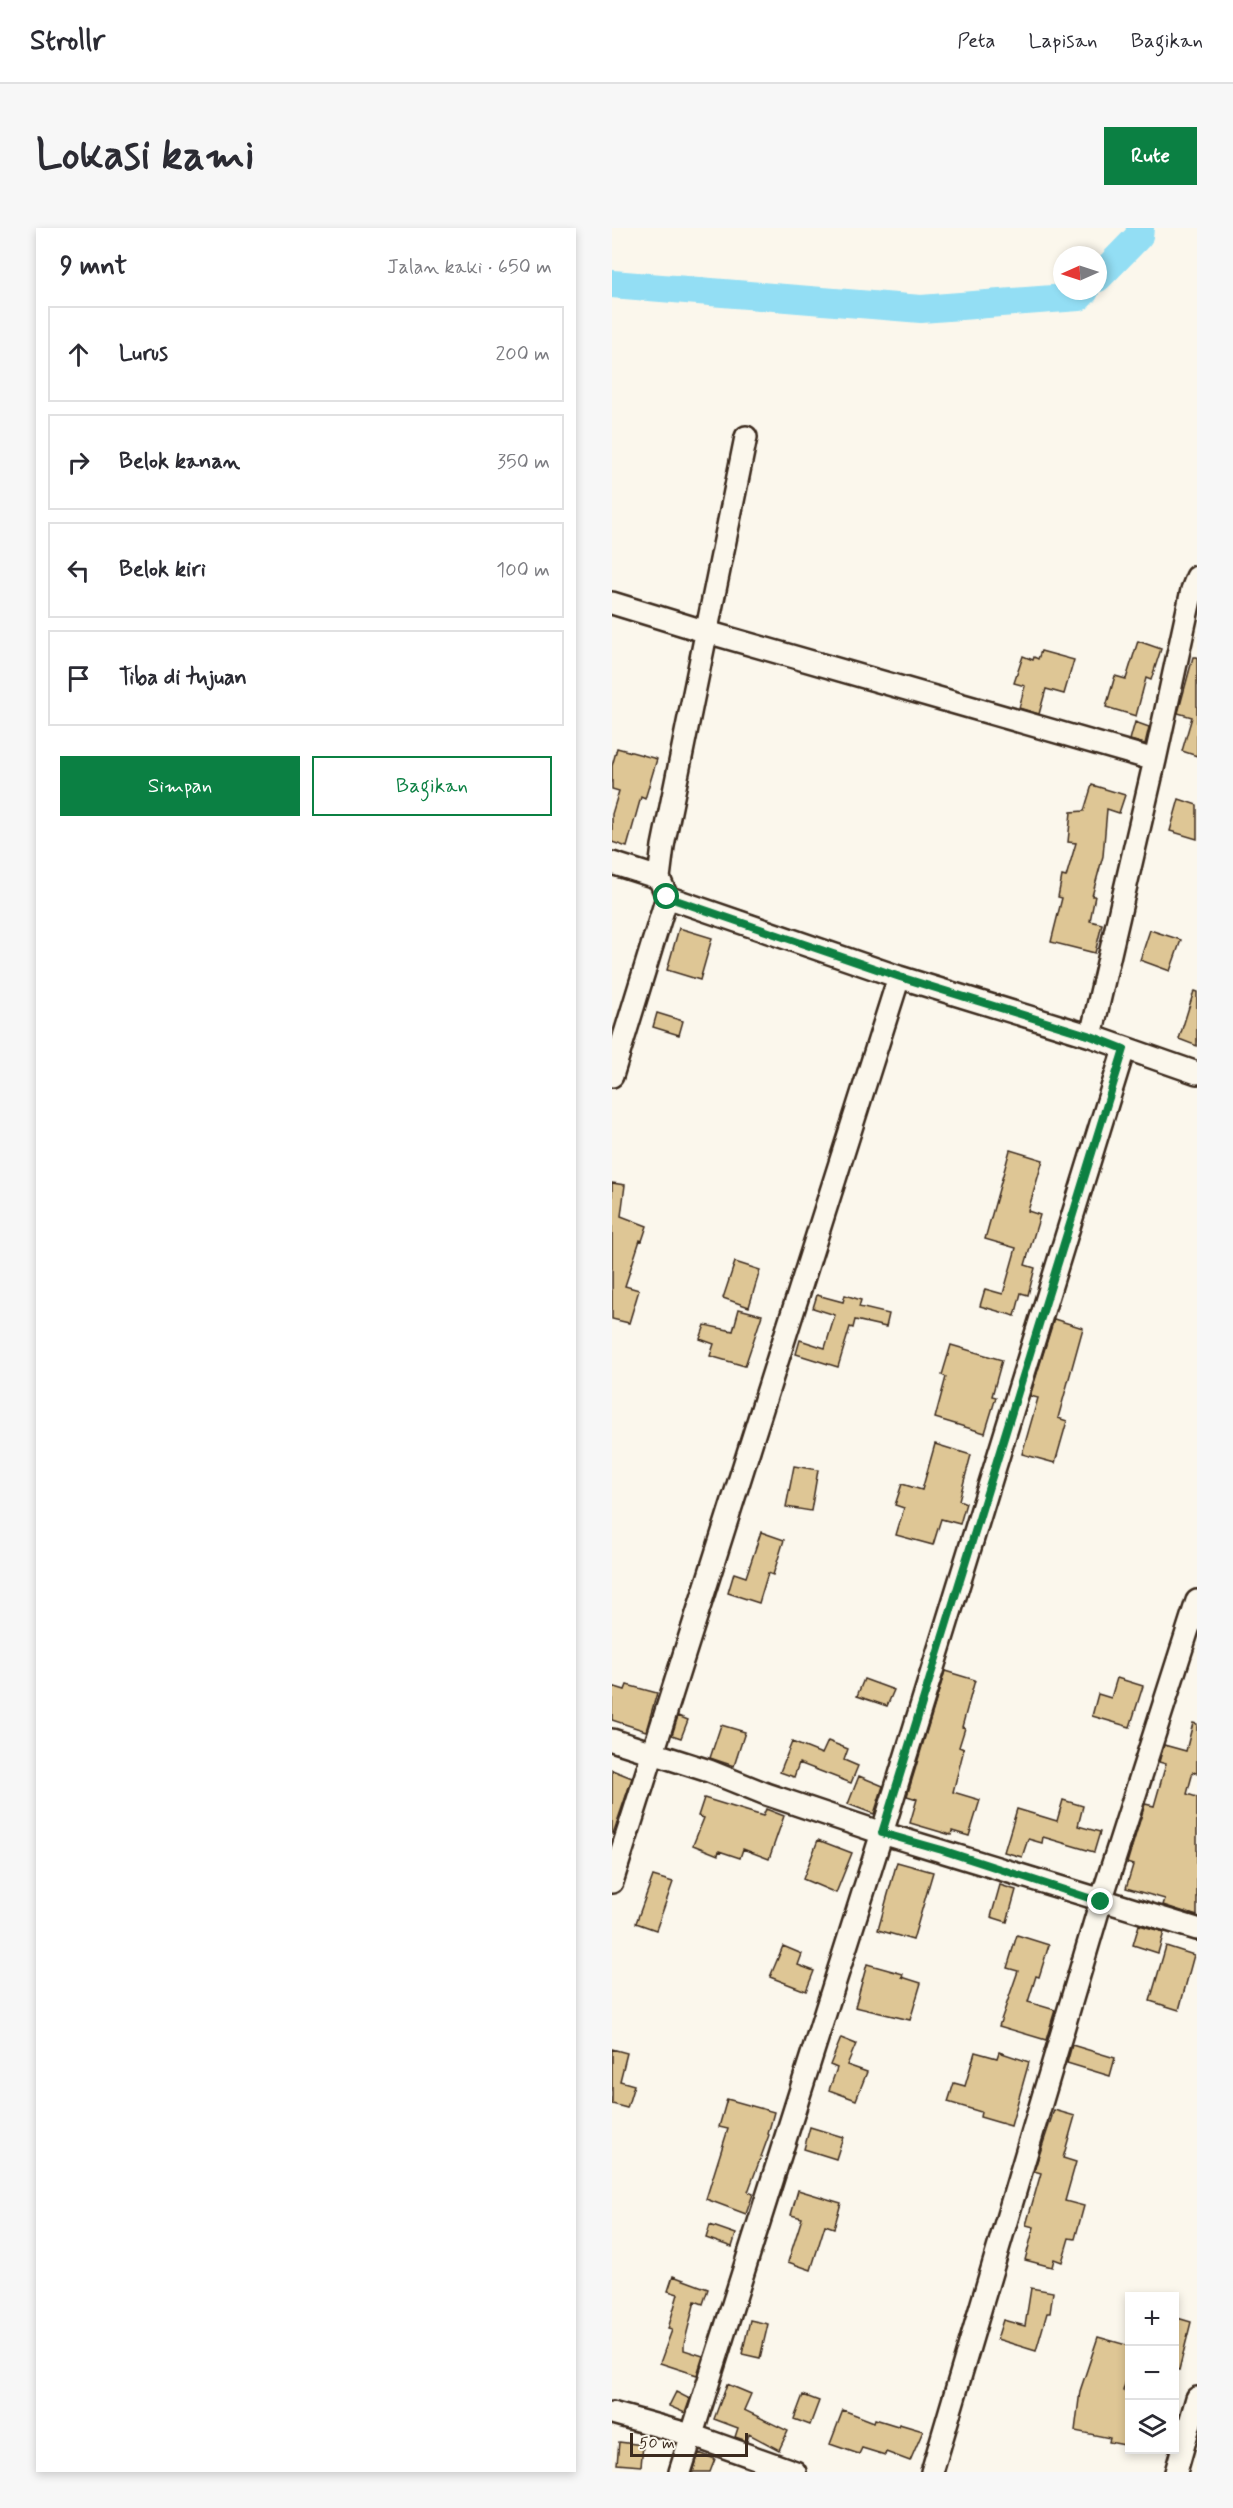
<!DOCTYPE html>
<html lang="id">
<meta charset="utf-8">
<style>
body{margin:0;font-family:Mynerve,sans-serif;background:#f7f7f7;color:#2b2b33}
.controls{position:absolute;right:18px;bottom:18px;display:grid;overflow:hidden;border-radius:0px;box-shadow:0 3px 9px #0003}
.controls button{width:54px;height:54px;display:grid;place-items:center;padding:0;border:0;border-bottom:2px solid #e1e1e2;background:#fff;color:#2b2b33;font:30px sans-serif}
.compass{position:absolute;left:441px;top:18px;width:54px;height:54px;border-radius:50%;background:#fff;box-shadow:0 3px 9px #0003;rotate:267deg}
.scale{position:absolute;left:18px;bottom:15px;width:118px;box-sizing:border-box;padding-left:6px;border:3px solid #3b2a1e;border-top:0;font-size:16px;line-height:21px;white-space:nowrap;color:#3b2a1e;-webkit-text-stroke:4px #fbf7ec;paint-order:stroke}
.stop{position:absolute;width:18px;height:18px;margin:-14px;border:4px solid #0b8043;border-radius:50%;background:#fff}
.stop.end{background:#0b8043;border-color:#fff;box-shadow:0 2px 6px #0008}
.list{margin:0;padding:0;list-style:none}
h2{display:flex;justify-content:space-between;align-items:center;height:78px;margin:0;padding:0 24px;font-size:26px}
h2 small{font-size:20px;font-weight:400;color:#7c7c81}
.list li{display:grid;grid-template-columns:39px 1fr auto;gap:18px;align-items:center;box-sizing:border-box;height:96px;margin:0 12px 12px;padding:0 12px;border:2px solid #e1e1e2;border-radius:0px}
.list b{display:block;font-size:22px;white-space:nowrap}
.list em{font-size:20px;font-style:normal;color:#7c7c81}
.actions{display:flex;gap:12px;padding:18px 24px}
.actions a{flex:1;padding:14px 0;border:2px solid #0b8043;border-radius:0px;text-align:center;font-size:21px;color:#0b8043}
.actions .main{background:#0b8043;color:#fff}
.icon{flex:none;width:33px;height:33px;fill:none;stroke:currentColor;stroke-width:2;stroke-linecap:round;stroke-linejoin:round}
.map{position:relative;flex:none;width:585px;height:2244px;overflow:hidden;border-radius:0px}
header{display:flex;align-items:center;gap:36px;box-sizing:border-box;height:84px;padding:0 30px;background:#fff;border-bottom:2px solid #e1e1e2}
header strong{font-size:28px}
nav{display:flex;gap:33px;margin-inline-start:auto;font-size:21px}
.intro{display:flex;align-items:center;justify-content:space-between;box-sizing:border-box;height:144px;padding:0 36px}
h1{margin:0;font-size:42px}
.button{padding:15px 27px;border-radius:0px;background:#0b8043;color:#fff;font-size:21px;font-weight:700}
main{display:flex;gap:36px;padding:0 36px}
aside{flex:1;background:#fff;border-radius:0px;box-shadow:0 3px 9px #0003}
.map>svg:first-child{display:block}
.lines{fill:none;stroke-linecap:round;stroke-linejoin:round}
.river{stroke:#93def4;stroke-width:28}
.building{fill:#dec695;stroke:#3b2a1e;stroke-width:1.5}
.minor-casing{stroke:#3b2a1e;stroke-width:26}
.minor{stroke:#fbf7ec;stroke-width:21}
.route{stroke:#0b8043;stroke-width:8}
</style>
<header>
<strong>Strollr</strong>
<nav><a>Peta</a><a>Lapisan</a><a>Bagikan</a></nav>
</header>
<div class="intro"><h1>Lokasi kami</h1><a class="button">Rute</a></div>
<main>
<aside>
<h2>9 mnt<small>Jalan kaki · 650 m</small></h2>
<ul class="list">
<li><svg class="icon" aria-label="ahead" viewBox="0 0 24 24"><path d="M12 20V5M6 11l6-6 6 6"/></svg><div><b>Lurus</b></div><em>200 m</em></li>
<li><svg class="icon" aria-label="right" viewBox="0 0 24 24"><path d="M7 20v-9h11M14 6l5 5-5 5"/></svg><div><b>Belok kanan</b></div><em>350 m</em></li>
<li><svg class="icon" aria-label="left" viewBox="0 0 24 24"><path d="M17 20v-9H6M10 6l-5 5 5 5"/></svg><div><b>Belok kiri</b></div><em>100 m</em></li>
<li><svg class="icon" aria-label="arrive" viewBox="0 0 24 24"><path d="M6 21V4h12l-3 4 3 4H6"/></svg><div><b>Tiba di tujuan</b></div></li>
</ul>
<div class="actions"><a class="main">Simpan</a><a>Bagikan</a></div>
</aside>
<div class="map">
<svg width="585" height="2244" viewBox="0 0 585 2244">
<rect width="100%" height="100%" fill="#fbf7ec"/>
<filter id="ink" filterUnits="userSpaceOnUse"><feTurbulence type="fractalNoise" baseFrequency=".0167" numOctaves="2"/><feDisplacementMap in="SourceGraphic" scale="12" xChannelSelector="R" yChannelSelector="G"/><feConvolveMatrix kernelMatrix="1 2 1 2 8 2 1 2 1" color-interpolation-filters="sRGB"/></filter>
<g filter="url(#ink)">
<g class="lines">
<path class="river" d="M486 50 527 8 528 0
M0 56 309 81 467 69 473 63"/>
</g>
<path class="building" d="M526 413 549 421 539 452 534 450 524 488 494 479 503 448 514 451Z
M429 423 462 432 452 466 434 461 427 486 407 480 413 458 402 455 411 428 421 432 422 429 426 431Z
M581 429H585V528L570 523 580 489 566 485Z
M523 494 537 499 533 516 518 512Z
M5 520 45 531 33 571 29 569 15 619 0 614V586L7 563 0 561V538Z
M480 557 513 567 507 585 495 581 491 628 480 668H483L478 693 490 696 483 725 439 714 450 670 446 669 450 648 454 649 464 615 456 614 459 584 472 583Z
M567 571 585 577V611L558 603Z
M67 700 100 710 88 752 55 742Z
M538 702 569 712 558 743 528 732Z
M582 763 585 764V818L567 811Z
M45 785 71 793 67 807 41 799Z
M398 922 431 932 416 983 428 987 413 1037 423 1040 416 1067 409 1065 403 1088 368 1078 373 1061 391 1066 404 1020 373 1011Z
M0 955 13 957 9 988 35 998 30 1013 28 1012 13 1058 27 1062 17 1095 0 1091Z
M123 1034 148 1042 137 1079 111 1070Z
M205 1067 231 1074 233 1067 249 1072 247 1079 277 1086 274 1099 243 1092 241 1100 238 1099 226 1139 184 1126 188 1112 213 1120 223 1087 201 1080Z
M127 1081 150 1087 133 1138 98 1128 102 1116 88 1111 93 1097 121 1103Z
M442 1091 471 1100 446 1190 455 1193 443 1235 410 1226 426 1170 418 1168Z
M339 1117 390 1132 380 1168 384 1169 373 1205 323 1190 334 1149 330 1147Z
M323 1216 359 1227 347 1272 354 1275 348 1296 329 1291 321 1317 284 1307 292 1280 283 1277 290 1256 310 1262Z
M182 1238 206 1242 199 1283 174 1279Z
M149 1304 172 1312 161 1347 156 1345 147 1375 116 1365 122 1345 134 1349Z
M333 1443 363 1452 350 1499 353 1500 347 1519 352 1521 341 1564 368 1572 357 1608 340 1603 339 1607 298 1595 305 1571 295 1568Z
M505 1450 531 1458 518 1499 480 1488 486 1466 499 1470Z
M252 1451 282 1462 275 1478 245 1468Z
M15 1457 45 1465 34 1503 0 1492V1458L13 1462Z
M66 1488 76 1492 69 1510 60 1507Z
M581 1495 585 1496V1545L581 1544 575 1566 585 1569V1688L551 1677 553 1671 514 1660 521 1637 515 1635 533 1576 542 1578 554 1536 547 1534 552 1517 574 1523Z
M109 1497 133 1504 122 1538 98 1530Z
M216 1513 236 1521 232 1532 246 1538 239 1555 187 1535 182 1549 168 1544 180 1514 210 1526Z
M0 1542 20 1550 1 1606H0Z
M247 1548 271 1558 262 1586 236 1576Z
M92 1570 151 1588 154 1581 172 1588 157 1631 131 1621 128 1630 107 1623 106 1627 81 1617 92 1590 86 1588Z
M451 1572 471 1578 466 1598 488 1604 482 1624 431 1609 430 1615 416 1611 410 1629 392 1624 405 1581 445 1593Z
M206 1612 240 1625 224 1665 191 1651Z
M285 1634 321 1644 301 1712 266 1702Z
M41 1648 61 1654 44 1702 24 1695Z
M388 1657 404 1662 395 1694 379 1689Z
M527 1697 552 1704 546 1725 521 1717Z
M405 1707 437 1717 427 1749 424 1748 416 1774 443 1782 434 1812 387 1798 406 1743 395 1740Z
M171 1718 190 1726 186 1737 202 1743 194 1763 158 1749Z
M554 1718 582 1727 567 1782 538 1773Z
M255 1736 291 1746 290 1749 309 1755 298 1792 243 1779Z
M229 1810 244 1816 235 1837 255 1844 244 1872 217 1862 225 1840 218 1837Z
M460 1817 503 1830 498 1848 455 1835Z
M0 1821 15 1825 8 1853 22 1857 15 1880 0 1876Z
M363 1824 385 1830 387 1824 417 1834 399 1898 368 1889 369 1884 336 1874 342 1855 353 1858Z
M115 1871 162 1884 156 1906 157 1907 136 1964 141 1966 134 1986 94 1971 116 1901 107 1899Z
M442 1882 463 1888 451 1930 464 1934 453 1973 472 1978 463 2011 457 2010 450 2034 442 2031 440 2039 413 2032 422 1999 414 1997 429 1945 422 1943Z
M198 1899 231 1909 224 1931 192 1921Z
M186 1962 229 1975 222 2000 213 1997 199 2042 176 2034 190 1990 179 1987Z
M98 1997 124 2006 120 2019 94 2010Z
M61 2048 96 2061 91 2076 83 2073 72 2116V2122L91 2128 85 2147 48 2135 60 2102 56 2101 66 2066 56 2063Z
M419 2060 441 2064 438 2085H435L424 2123 385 2111 391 2092 413 2098Z
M562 2089 579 2094 567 2142 562 2141Z
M138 2092 156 2096 148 2130 130 2126Z
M486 2109 518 2118V2138L511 2163 518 2164 514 2197H518V2218L497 2214 498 2210 463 2203 468 2163Z
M115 2156 139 2166 132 2182 176 2203 167 2222 137 2206 135 2213 123 2209 126 2200 102 2191Z
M64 2164 78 2171 73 2185 57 2178Z
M191 2167 207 2173 198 2197 182 2191Z
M231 2182 262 2194 263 2191 286 2198 287 2196 311 2203 298 2233 274 2224 273 2227 250 2220 247 2226 218 2216Z
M7 2214 31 2217 29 2238 5 2236Z
M87 2225 103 2231 98 2244H81Z"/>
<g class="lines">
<g class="minor-casing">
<path id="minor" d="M0 375 95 404 543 532
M0 635 47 650 55 669 287 749 479 808 585 845
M47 650 51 618 134 209
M479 808 543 532 580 362 585 349
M0 848 55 669
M0 1512 97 1543 154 1566 270 1605 585 1701
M0 1654 287 749
M0 2185 79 2207 183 2244
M68 2244 270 1605 512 821
M320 2244 489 1673 585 1373
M564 2244 585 2170"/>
</g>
<use href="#minor" class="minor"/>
</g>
</g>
<g class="lines" filter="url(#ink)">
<path class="route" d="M55 669 288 749 479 808 512 821 270 1605 330 1622 489 1674"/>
</g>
</svg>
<div class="controls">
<button>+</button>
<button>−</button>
<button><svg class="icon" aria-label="layers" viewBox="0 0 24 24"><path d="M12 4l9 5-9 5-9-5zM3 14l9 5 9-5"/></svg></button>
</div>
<svg class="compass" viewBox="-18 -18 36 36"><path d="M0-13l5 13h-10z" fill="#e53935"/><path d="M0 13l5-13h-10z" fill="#7c7c81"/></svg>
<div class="scale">50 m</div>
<div class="stop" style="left:55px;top:669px"></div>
<div class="stop end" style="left:489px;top:1674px"></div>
</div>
</main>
